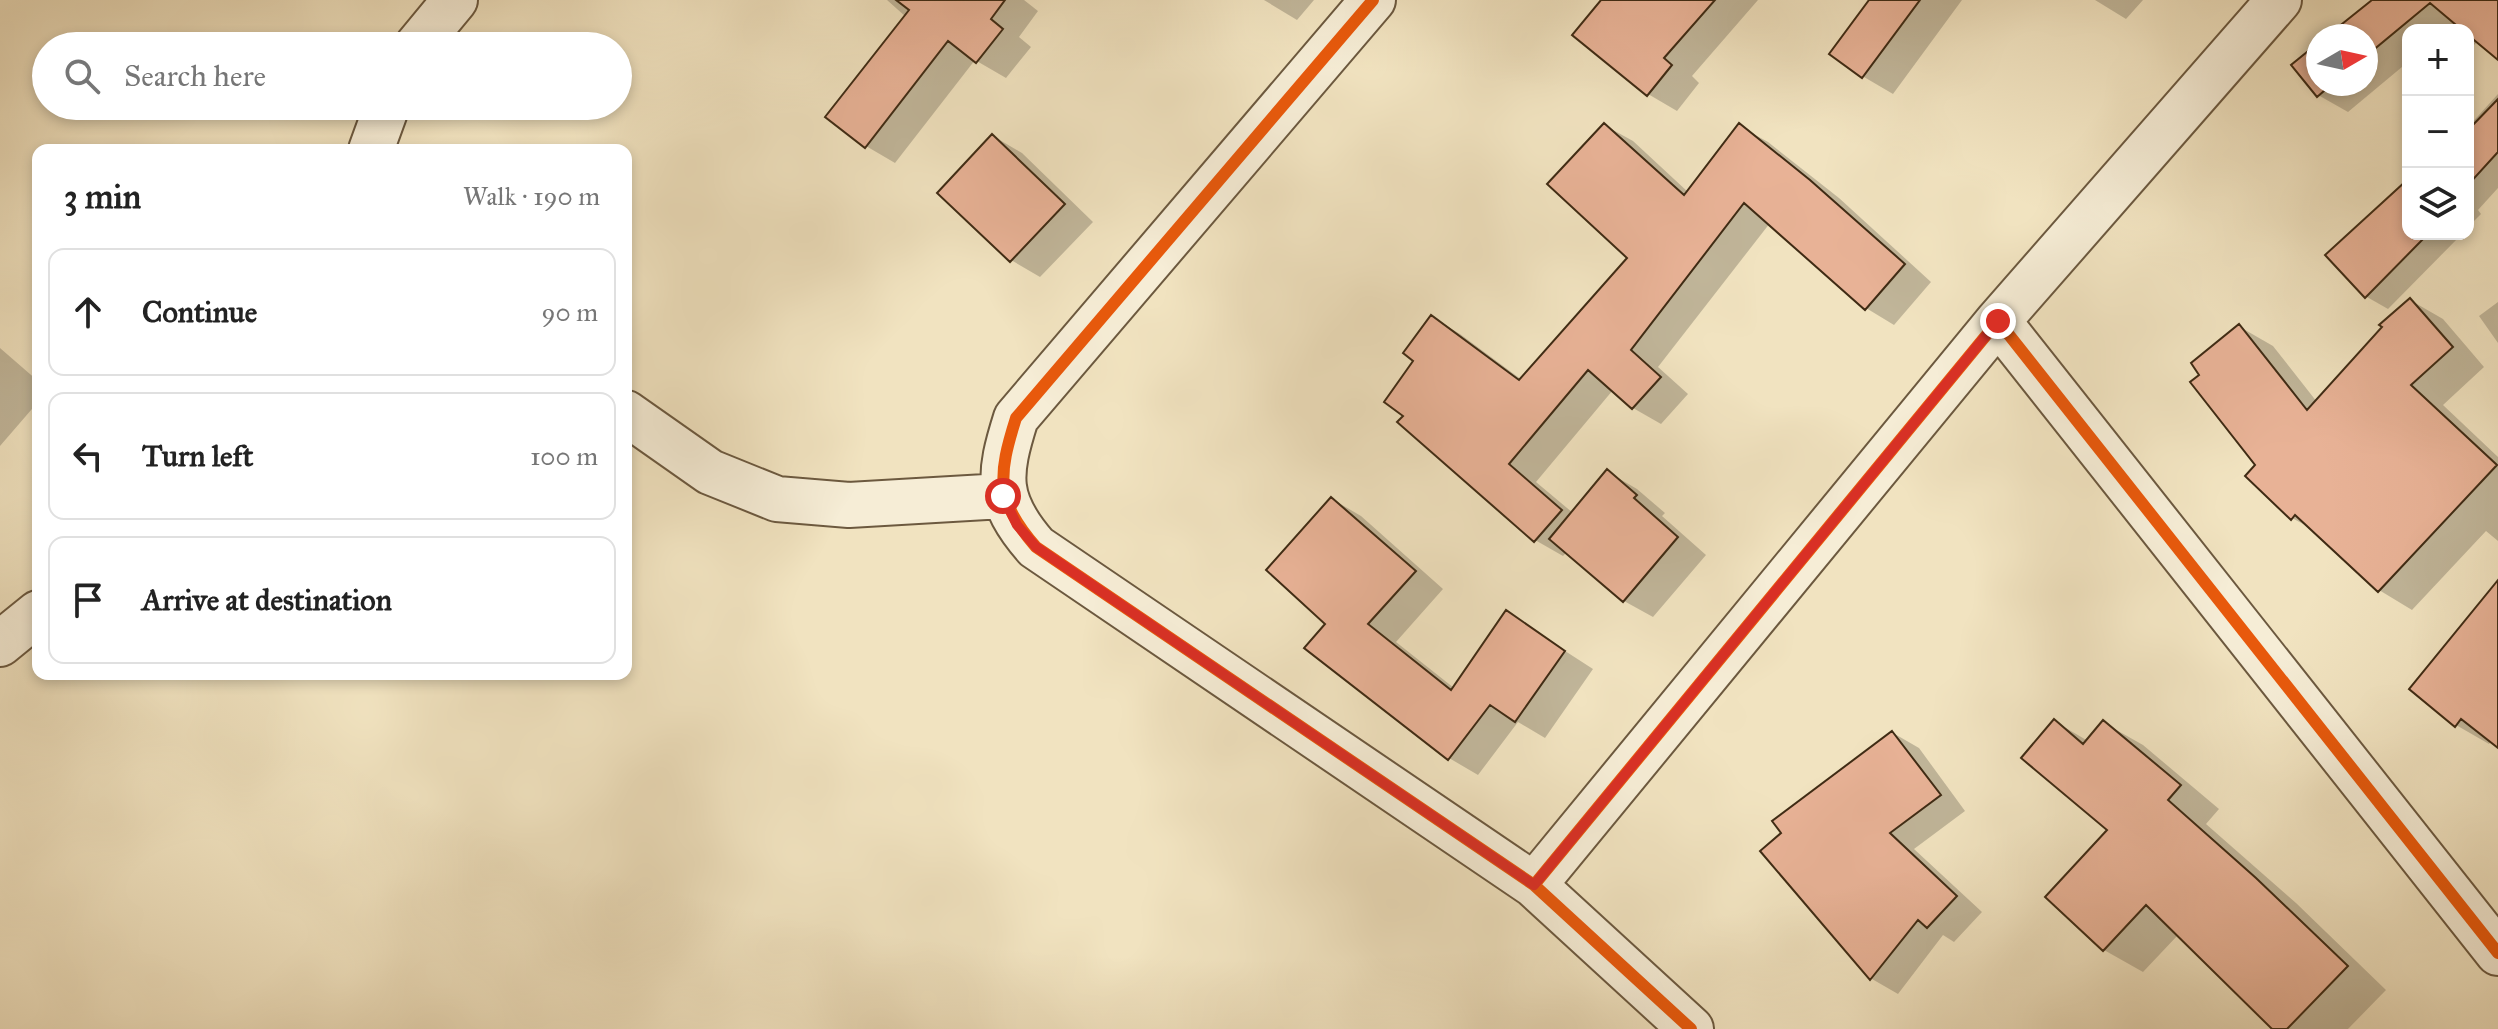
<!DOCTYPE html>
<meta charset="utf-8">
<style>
body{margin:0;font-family:"IM FELL Great Primer",serif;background:#f2f2f2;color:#222}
.controls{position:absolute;right:24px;top:24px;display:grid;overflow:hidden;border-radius:16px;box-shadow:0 4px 12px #0003}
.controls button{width:72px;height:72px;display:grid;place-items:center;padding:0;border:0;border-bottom:2px solid #e0e0e0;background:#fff;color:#222;font:40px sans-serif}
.compass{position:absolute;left:2306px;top:24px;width:72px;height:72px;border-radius:50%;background:#fff;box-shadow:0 4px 12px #0003;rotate:81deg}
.stop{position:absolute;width:24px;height:24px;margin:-18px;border:6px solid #d93025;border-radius:50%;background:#fff}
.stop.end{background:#d93025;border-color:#fff;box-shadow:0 2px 8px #0008}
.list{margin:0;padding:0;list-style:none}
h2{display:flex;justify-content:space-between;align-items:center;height:104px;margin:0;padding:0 32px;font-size:34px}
h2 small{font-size:26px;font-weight:400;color:#767676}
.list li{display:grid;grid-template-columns:52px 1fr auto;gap:24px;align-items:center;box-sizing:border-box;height:128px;margin:0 16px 16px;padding:0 16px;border:2px solid #e0e0e0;border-radius:16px}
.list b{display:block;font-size:30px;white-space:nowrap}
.list em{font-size:26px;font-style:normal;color:#767676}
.icon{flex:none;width:44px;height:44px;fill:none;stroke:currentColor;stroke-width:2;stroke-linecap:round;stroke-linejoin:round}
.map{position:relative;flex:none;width:2498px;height:1029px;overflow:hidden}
.search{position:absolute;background:#fff;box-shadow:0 4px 12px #0003;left:32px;top:32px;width:600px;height:88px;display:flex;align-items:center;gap:20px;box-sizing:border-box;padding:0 28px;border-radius:44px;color:#767676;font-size:30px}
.panel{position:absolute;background:#fff;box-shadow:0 4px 12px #0003;left:32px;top:144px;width:600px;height:536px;border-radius:16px}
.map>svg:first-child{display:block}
.shadow{fill:#0003}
.building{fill:#e8b296;stroke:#3f2b14;stroke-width:2}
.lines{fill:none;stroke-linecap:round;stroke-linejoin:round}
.minor-casing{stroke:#6c593f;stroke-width:48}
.minor{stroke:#f6edd6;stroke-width:44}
.cycleway-casing{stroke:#f6edd6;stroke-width:17}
.cycleway{stroke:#e8590c;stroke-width:12}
.route{stroke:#d93025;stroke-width:10}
</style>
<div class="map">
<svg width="2498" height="1029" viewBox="0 0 2498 1029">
<rect width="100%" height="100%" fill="#f1e3c0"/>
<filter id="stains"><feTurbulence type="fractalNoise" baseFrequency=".0025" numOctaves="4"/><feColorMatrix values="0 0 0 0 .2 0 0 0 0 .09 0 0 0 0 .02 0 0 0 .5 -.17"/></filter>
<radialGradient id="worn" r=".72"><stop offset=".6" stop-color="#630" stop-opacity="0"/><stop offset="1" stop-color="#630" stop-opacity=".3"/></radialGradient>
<path class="shadow" d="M887 0H1024L1038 11 1019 37 1031 47 1006 78 975 60 895 163 866 146 906 17Z
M1264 0H1314L1297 20Z
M1604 0H1758L1692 76 1699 83 1677 111 1648 94Z
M1872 0H1962L1893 94 1864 77 1832 53Z
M2095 0H2143L2126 19Z
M2375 0H2481L2498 9V58L2478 41 2474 45 2468 41V30H2408V62L2348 112 2318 95 2294 66 2318 46V84H2366V36H2330Z
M2498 94V188L2478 210 2481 214 2468 227V127Z
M1604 125 1633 141 1688 192 1739 126 1768 142 1839 198 1931 282 1894 325 1866 308 1770 223 1658 367 1688 394 1661 424 1633 408 1613 390 1536 482 1573 513 1608 472 1637 489 1665 513 1662 516 1706 555 1653 617 1624 601 1567 552 1563 556 1535 540 1406 416 1416 361 1432 317 1460 334 1522 380 1630 258Z
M993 136 1022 153 1093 222 1040 277 1011 260Z
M2406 183 2408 234H2462L2388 309 2367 297 2328 256Z
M2410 300 2443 319 2484 367 2443 405 2498 457V541L2486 531 2412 610 2379 590 2316 531 2292 518 2257 466 2240 327 2273 346 2317 402Z
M2498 302V343L2479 316Z
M0 348 38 381V402L0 446Z
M1332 499 1361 516 1443 589 1396 642 1454 688 1506 613 1593 669 1545 738 1518 722 1478 775 1449 758 1328 624Z
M2498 583V745L2492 740 2489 744 2456 725Z
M2054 721 2088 741 2104 723 2143 745 2219 809 2206 824 2296 903 2386 990 2348 1029H2275L2178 935 2143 972 2104 950 2110 830Z
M1893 733 1919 748 1965 811 1914 849 1982 912 1954 942 1943 935 1898 994 1872 979 1763 851Z"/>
<path class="building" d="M896 0H1005L991 19 1003 29 976 63 948 41 865 148 825 117 909 10Z
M1601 0H1715L1664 58 1672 65 1647 96 1572 35Z
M1869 0H1920L1862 78 1829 54Z
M2372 0H2498V60L2468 35V30H2462L2430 3 2366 56V36H2327Z
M2318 43V84H2332L2317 97 2291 65Z
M2498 99V152L2468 185V130Z
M1604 123 1684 195 1739 123 1810 180 1905 264 1865 310 1744 203 1631 350 1661 377 1632 409 1588 370 1509 464 1562 510 1534 542 1397 422 1403 416 1384 402 1413 361 1403 353 1431 315 1519 380 1627 258 1547 184Z
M992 134 1065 204 1010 262 937 193Z
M2406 181 2408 234H2428L2365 298 2325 255Z
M2410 298 2453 347 2411 385 2497 465 2378 592 2295 515 2291 520 2245 476 2255 465 2190 382 2199 375 2191 363 2239 324 2307 410 2382 327 2379 325Z
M1607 469 1637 495 1634 498 1678 537 1623 602 1549 539Z
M1331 497 1416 571 1368 624 1451 690 1506 610 1565 651 1515 722 1490 705 1448 760 1304 648 1325 624 1266 570Z
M2498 580V748L2461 719 2455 727 2409 689Z
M2054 719 2083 744 2103 720 2181 785 2168 800 2256 878 2348 966 2287 1029H2272L2146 905 2103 951 2045 897 2107 830 2021 758Z
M1892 731 1941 795 1890 833 1957 896 1927 928 1918 920 1870 980 1760 851 1781 833 1772 821Z"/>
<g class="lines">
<g class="minor-casing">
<path id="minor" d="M1373 0 1016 418C998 475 995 500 1036 547L1534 885 1691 1029
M417 46 455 0
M371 150 387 106
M1998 321 2279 0
M626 413 710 472 777 499 849 505 1003 496
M0 644 38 613
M1534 885 1998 321 2498 953"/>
</g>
<use href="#minor" class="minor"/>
<g class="cycleway-casing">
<path id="cycleway" d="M1373 0 1016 418C998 475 995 500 1036 547L1534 885 1691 1029
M1534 885 1998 321 2498 953"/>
</g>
<use href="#cycleway" class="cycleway"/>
</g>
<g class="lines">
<path class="route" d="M1003 496 1017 525 1036 547 1534 885 1998 321"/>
</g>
<rect width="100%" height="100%" filter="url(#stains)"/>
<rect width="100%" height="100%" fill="url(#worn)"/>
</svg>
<div class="controls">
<button>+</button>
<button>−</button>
<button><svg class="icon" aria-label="layers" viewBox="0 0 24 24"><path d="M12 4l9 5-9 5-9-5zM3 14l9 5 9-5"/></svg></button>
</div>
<svg class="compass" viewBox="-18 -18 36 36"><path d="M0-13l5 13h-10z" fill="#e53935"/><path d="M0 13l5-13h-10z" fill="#767676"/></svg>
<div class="stop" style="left:1003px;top:496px"></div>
<div class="stop end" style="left:1998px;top:321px"></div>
<div class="search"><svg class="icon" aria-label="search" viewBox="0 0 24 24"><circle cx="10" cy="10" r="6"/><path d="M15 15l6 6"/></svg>Search here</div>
<section class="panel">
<h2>3 min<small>Walk · 190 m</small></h2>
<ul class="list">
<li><svg class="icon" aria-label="ahead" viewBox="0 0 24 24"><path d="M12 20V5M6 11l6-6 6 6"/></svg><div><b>Continue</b></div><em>90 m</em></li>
<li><svg class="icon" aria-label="left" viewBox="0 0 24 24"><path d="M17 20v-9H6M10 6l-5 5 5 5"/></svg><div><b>Turn left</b></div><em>100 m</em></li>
<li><svg class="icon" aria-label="arrive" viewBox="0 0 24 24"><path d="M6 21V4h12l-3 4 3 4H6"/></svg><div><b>Arrive at destination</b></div></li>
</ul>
</section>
</div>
